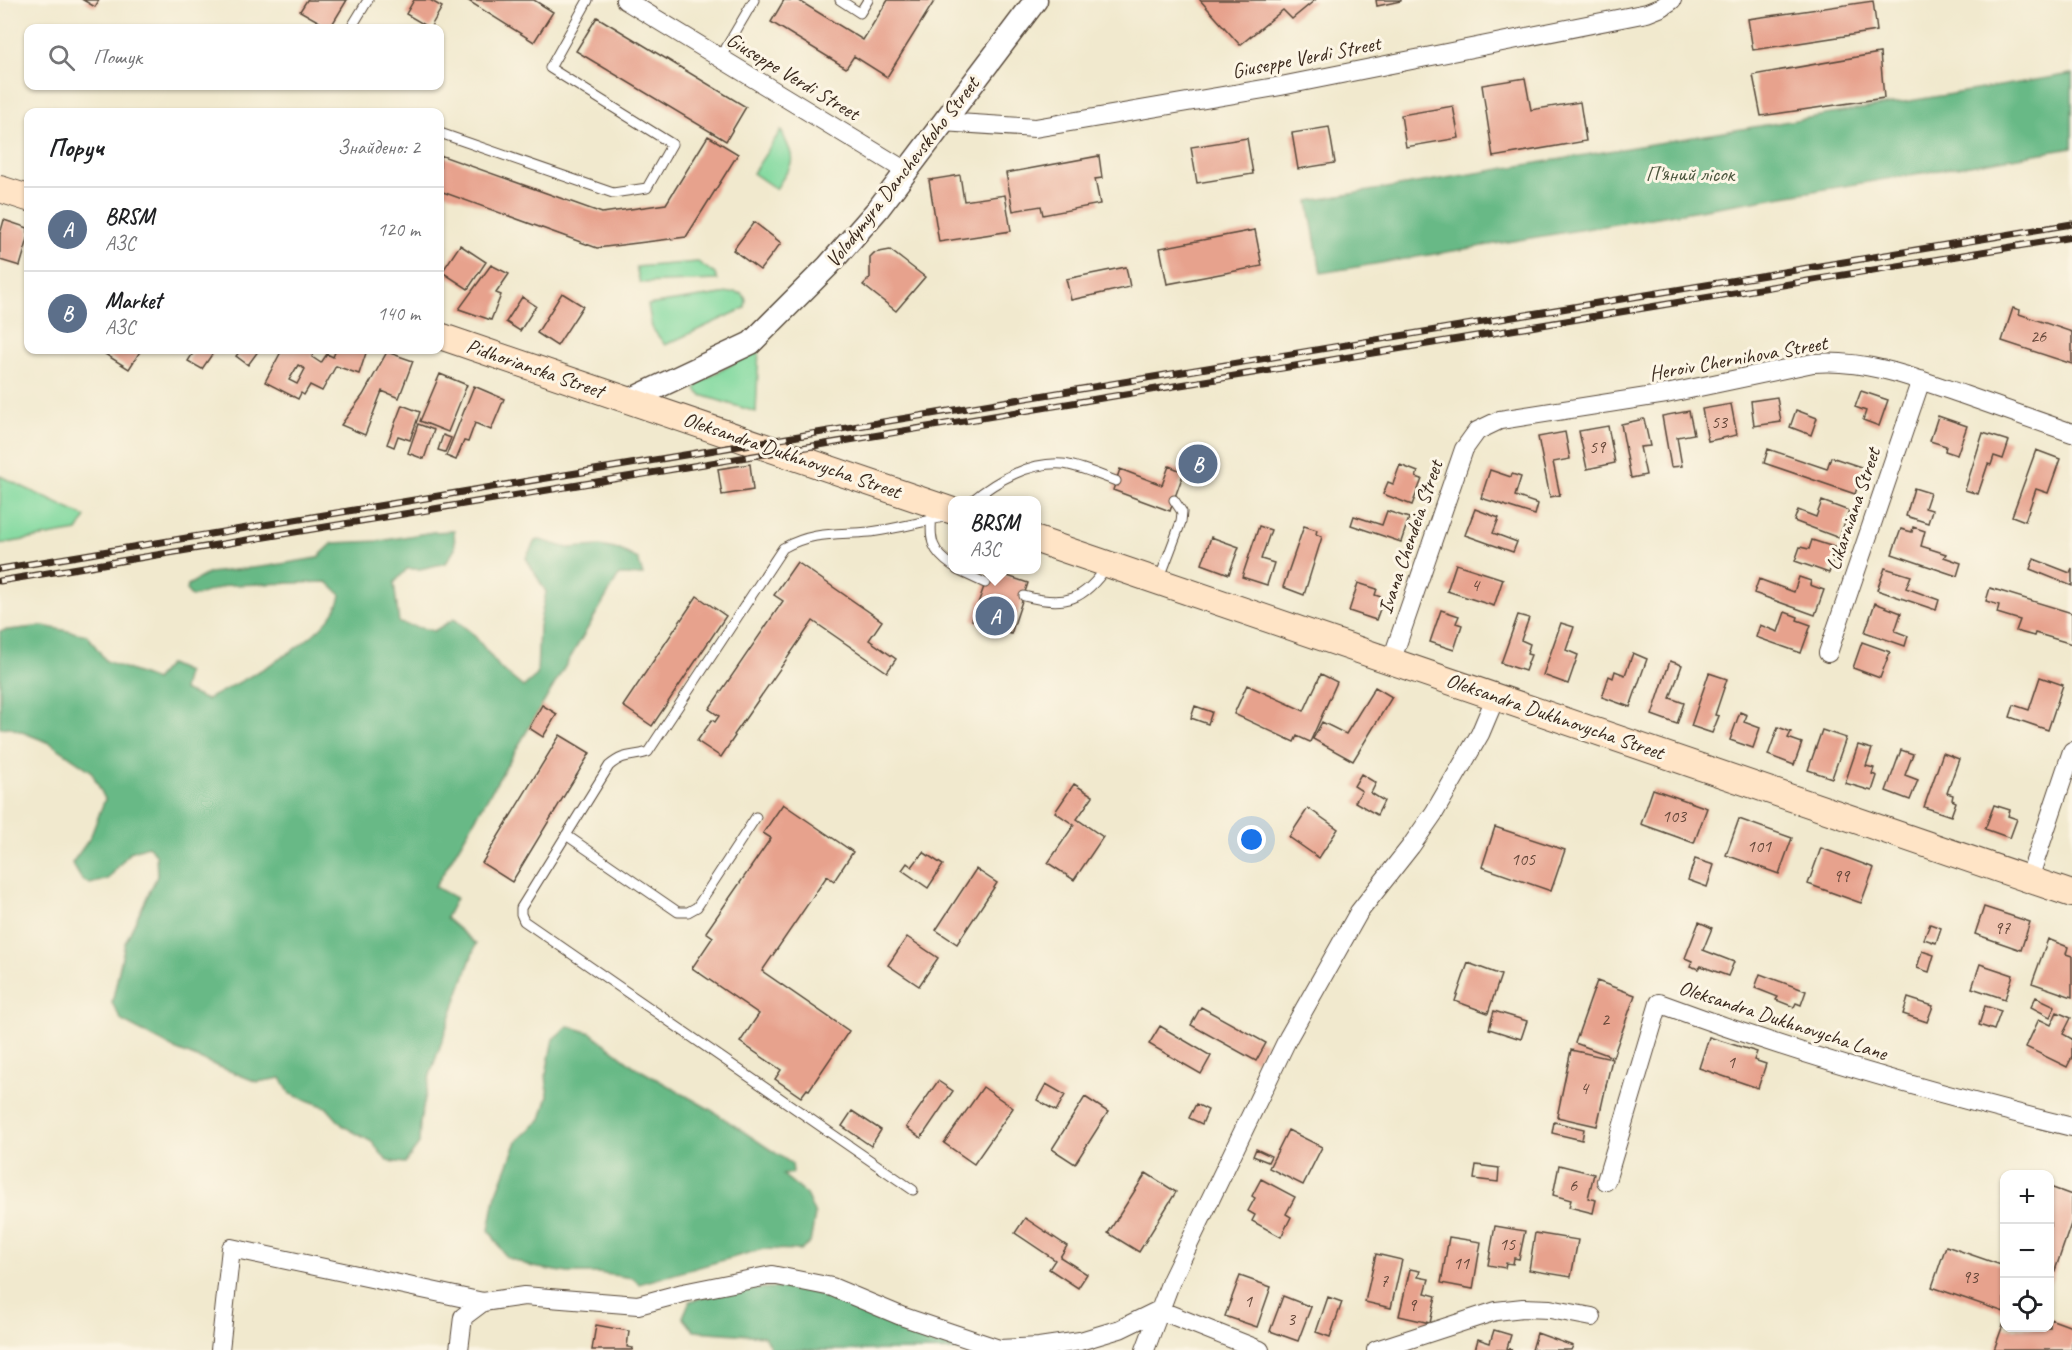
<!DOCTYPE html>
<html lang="uk">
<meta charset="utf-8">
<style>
body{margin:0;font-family:Caveat,sans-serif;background:#f2f2f2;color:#202124}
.controls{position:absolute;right:18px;bottom:18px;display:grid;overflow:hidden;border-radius:12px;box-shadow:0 2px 4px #0004}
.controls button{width:54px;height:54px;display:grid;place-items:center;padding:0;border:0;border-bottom:2px solid #e0e0e0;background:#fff;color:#202124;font:30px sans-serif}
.you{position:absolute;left:1252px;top:840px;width:21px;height:21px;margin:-15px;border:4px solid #fff;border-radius:50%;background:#1a73e8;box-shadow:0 0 0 9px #1a73e833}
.badge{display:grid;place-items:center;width:39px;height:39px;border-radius:50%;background:#0f766e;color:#fff;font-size:20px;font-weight:700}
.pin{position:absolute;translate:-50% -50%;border:3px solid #fff;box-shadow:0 2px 6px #0006}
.popup{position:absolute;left:948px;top:496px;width:93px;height:78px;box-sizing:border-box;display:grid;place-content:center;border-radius:12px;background:#fff;filter:drop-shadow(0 2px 4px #0005);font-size:20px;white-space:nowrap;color:#757577}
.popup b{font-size:22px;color:#202124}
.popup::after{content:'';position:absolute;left:50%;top:100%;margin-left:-12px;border:12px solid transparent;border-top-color:#fff}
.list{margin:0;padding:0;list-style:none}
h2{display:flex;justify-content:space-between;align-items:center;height:78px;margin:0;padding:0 24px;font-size:26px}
h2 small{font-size:20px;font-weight:400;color:#757577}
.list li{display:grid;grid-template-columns:39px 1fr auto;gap:18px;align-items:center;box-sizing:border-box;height:84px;padding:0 24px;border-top:2px solid #e0e0e0}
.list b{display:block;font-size:22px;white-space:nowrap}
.list p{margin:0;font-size:20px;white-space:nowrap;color:#757577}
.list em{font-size:20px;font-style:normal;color:#757577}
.icon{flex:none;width:33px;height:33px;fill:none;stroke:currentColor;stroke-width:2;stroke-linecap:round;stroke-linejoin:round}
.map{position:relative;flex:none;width:2072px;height:1350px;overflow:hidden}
.search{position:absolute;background:#fff;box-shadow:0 2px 4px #0004;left:24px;top:24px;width:420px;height:66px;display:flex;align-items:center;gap:15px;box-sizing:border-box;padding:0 21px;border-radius:12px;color:#757577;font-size:22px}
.panel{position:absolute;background:#fff;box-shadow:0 2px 4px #0004;left:24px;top:108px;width:420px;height:246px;border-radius:12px}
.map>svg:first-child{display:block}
.green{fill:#81d99f;stroke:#5e825e;stroke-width:1.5}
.forest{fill:#68b986;stroke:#527252;stroke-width:1.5}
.building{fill:#e7a28d;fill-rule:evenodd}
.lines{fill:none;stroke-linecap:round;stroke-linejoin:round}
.service-casing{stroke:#564738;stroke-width:11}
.minor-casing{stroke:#564738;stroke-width:20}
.tertiary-casing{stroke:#564738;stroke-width:25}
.secondary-casing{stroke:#564738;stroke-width:28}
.service{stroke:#fff;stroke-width:9}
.minor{stroke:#fff;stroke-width:18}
.tertiary{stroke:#fff;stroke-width:22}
.secondary{stroke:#ffe4c6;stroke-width:26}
.rail-casing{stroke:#3b2a1e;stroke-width:7}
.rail{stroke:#fcf5e5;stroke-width:4.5;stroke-dasharray:14;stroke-linecap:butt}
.labels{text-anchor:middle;stroke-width:6;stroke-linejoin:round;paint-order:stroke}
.number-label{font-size:18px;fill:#66483a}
.street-label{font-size:21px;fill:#3b2a1e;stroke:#fcf5e5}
.park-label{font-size:21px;fill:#4c563e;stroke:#fcf5e5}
</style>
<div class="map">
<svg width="2072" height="1350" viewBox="0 0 2072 1350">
<rect width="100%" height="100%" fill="#fcf5e5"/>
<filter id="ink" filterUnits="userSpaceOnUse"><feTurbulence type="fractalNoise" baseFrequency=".0167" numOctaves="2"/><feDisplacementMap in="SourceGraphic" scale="12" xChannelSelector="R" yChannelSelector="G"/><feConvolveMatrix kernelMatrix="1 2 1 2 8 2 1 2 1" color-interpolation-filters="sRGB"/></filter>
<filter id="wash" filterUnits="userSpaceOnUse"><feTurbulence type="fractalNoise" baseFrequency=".008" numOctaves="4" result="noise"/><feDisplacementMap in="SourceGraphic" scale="24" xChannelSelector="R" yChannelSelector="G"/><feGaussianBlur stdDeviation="1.35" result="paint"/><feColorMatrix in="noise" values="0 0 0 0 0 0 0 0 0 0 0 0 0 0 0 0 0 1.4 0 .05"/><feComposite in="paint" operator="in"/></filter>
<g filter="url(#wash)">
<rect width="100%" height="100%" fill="#f1e9ce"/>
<path class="green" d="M781 130C796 164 796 157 776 189L753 173Z
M698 262 715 274 718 280 640 283 636 267Z
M735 292 742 294 746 299 745 308 665 345 652 328 648 305Z
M759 349 756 412 701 395 696 390 698 383Z
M0 476 86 517 77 531 0 544Z"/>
<path class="forest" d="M2072 74V148L1321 273 1308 201Z
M454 531 455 549 446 563 420 569H407L394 583 399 623 434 631 454 619 473 634 501 669 523 687 537 675 539 626 546 592 526 558 535 541 540 540 568 548 600 546 620 550 638 559 643 575H619L435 887 456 898 446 918 476 944 430 1075 420 1122 419 1144 405 1163 387 1161 372 1142 343 1126 326 1107 290 1094 281 1078 257 1082 177 1050 122 1021 112 1003 125 943 157 876 156 854 148 846 130 852 108 879 90 884 82 880 72 863 90 838 105 799 91 771 50 743 9 727 0 728V631L43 626 87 635 106 661 155 680 169 664 187 672 183 690 206 700C242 680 334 637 341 595L327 582 228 585 192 597 187 591 188 585 209 573 269 566 317 558 333 543 380 541 433 532Z
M568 1026 591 1033 635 1067 711 1110 792 1164 793 1173 783 1175 806 1194 815 1215 810 1243 801 1250 763 1249 639 1284 633 1278 598 1273H568L533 1267 506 1257 489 1230 495 1198 517 1141 541 1119 548 1096 546 1074 553 1039Z
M794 1287 852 1303 909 1332 961 1350H768L770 1346 764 1336 694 1331 683 1317 690 1301 731 1290Z"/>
<g id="blocks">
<path class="building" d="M83 0H99L95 7Z
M307 0H347L330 28 300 11Z
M414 0H430L442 7 430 28 406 14Z
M467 0H534L553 12 534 42Z
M784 0H798L863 40 888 0H935L887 77 854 56 846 68 771 22Z
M1200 0H1315L1292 19 1283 10 1240 45Z
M1376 0H1401V1L1377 6Z
M1873 1 1877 31 1753 50 1748 19Z
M597 17 746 107 726 141 576 51Z
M1880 53 1884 98 1761 116 1753 75Z
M1525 78 1531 110 1580 102 1586 141 1493 157 1482 85Z
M1453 106 1459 138 1406 147 1401 115Z
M1329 127 1335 163 1298 169 1292 133Z
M708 136 738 154 686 237 597 248 440 191V155L602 213 666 204Z
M1247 138 1253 174 1197 183 1191 147Z
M1099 156 1102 178 1095 179 1100 204 1043 215 1041 206 1013 211 1006 173Z
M960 175 964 201 1005 195 1011 231 939 242 929 180Z
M4 220 28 228V239L20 266 0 260V234Z
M754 222 781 243 760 270 733 250Z
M1255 230 1262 266 1167 284 1160 248Z
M460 245 486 262 468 289 442 272Z
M890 250 925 277 896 311 863 285 870 278V257L874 253Z
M491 265 509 274 496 293 501 295 491 320 459 309Z
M1126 267 1130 287 1071 300 1066 279Z
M562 293 583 306 557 346 537 333Z
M522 297 536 306 520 331 506 322Z
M2013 308 2020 310 2019 314 2072 332V364L2002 341Z
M108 350H141L129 369 105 354Z
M195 350H215L202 369 188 361Z
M241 350H259L248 365 236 356Z
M282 350H315L312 357 321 363 327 354 333 357 336 350H367L359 374 336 366 322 391 310 385 304 395 301 393 298 399 265 382ZM298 365 305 369 297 384 289 380Z
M387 352 413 361 399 398 382 391 365 435 341 425 363 395Z
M440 374 467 385 448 432 420 421Z
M474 386 504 399 491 430 475 423 468 442 464 441 456 460 446 456Z
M1861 391 1888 400 1879 426 1863 420 1866 411 1855 407Z
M1777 397 1781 422 1754 426 1751 401Z
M1731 404 1737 435 1708 441 1702 409Z
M402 405 420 412 410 440 398 436 394 447 387 444Z
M1796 410 1817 418 1811 435 1790 427Z
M1689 411 1694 434 1677 437 1682 466 1671 467 1662 416Z
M1938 416 1967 426 1957 455 1945 451 1946 446 1930 441Z
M1644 419 1650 446 1640 447 1646 475 1631 478 1621 424Z
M418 424 434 430 424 459 408 453Z
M1608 426 1615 463 1587 469 1579 431Z
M1565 432 1570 459 1553 462 1560 495 1550 497 1538 437Z
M1983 433 2009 441 2003 459 1994 456 1991 465 1988 464 1978 494 1965 490Z
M443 435 451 438 445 452 438 450Z
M1193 448 1211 455 1202 479 1184 472Z
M1768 449 1827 469 1831 457 1864 468 1855 494 1764 463Z
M2036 450 2060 459 2048 493 2036 489 2025 521 2012 516Z
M750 464 753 490 722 495 718 469Z
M1400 465 1418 472 1416 477 1422 479 1412 505 1383 494 1388 482 1393 484Z
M1169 466 1184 472 1170 511 1113 490 1120 469 1162 485Z
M1490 470 1511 477 1512 474 1521 477 1515 496 1538 504 1535 515 1481 498Z
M1914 488 1930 493 1925 508 1932 510 1928 523 1906 516Z
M1822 501 1849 511 1839 538 1794 521 1798 510 1816 517Z
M1475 509 1499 518 1493 533 1517 542 1513 552 1465 535Z
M1387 511 1409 518 1401 542 1351 525 1354 516 1382 525Z
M1259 526 1271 530 1261 559 1274 563 1267 585 1242 577Z
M1304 526 1317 530 1316 534 1322 537 1304 595 1283 587Z
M1913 527 1925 531 1921 546 1946 554 1944 557 1961 563 1957 576 1892 554 1901 529 1912 532Z
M1211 537 1239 547 1229 574 1202 564Z
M1812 540 1837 548 1829 573 1795 561 1800 547 1809 549Z
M2034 559 2070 573 2072 568V586L2030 569Z
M797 562 882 621 869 640 896 659 887 672 813 621 734 735 735 736 721 757 697 741 712 720 715 722 719 716 709 709 783 601 774 595Z
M1456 564 1503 579 1494 606 1447 591Z
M1885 568 1911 576 1906 588 1939 600 1936 610 1877 590Z
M990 570 1028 583 1011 634 972 620Z
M1799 577 1811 581 1810 585 1824 590 1815 615 1754 593 1759 579 1794 592Z
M1358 583 1377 589 1375 595 1384 598 1376 620 1349 611Z
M1990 588 2072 613V644L2035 633 2034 636 2016 631 2020 620 1997 613 1999 605 1986 601Z
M697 596 726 616 652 726 623 706Z
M1875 603 1901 613 1895 631 1908 636 1905 646 1865 632Z
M1441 610 1459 616 1456 623 1462 625 1454 650 1430 642Z
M1785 612 1798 617 1797 620 1811 625 1801 653 1756 637 1760 625 1778 632Z
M1518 615 1529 618 1521 640 1530 644 1527 654 1531 655 1525 671 1501 663Z
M1561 623 1574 627 1566 650 1578 655 1568 684 1543 675Z
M1862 642 1890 652 1880 678 1853 668Z
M1633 653 1647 659 1630 707 1602 697 1609 676 1613 678 1615 671 1625 675Z
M1670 661 1682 665 1670 698 1684 703 1677 724 1652 715Z
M1709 673 1727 679 1715 715 1719 716 1712 733 1691 726Z
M1321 674 1337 682 1310 742 1297 736 1294 742 1234 714 1247 685 1304 711Z
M2040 677 2063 685 2048 730 2010 717 2014 705 2029 710Z
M1375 687 1392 697 1353 761 1313 739 1322 722 1346 734Z
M542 705 557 714 543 737 529 728Z
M1195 706 1212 712 1208 724 1191 718Z
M1740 712 1747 715 1744 722 1760 728 1753 748 1730 740Z
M1778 727 1791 732 1788 738 1802 743 1794 765 1768 755Z
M1822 730 1846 738 1832 778 1808 770Z
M560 735 590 753 512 882 482 863Z
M1858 745 1872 749 1866 766 1874 768 1872 774 1877 776 1872 791 1845 783Z
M1901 750 1913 754 1905 775 1918 780 1910 800 1886 791Z
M1943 753 1959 759 1947 793 1953 795 1952 800 1956 802 1951 816 1924 807Z
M1361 774 1376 783 1371 793 1384 801 1377 815 1355 802 1362 791 1354 786Z
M1074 784 1093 796 1077 819 1103 837 1074 880 1048 863 1074 825 1055 812Z
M1653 789 1707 808 1694 843 1641 824Z
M783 804 853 852 834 881 827 876 762 971 849 1031 809 1090 807 1089 801 1097 775 1079 781 1070 740 1042 759 1014 692 968 713 937 706 932 771 838 763 833Z
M1994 805 2010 810 2008 816 2017 819 2010 838 1985 829Z
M1308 808 1338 829 1319 858 1289 837Z
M1739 819 1792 838 1779 874 1726 855Z
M1495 827 1565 850 1551 891 1482 867Z
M1821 848 1874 868 1861 903 1808 884Z
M923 852 943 865 928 888 902 870 907 863 912 867Z
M1695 859 1714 865 1707 887 1688 880Z
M976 869 997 883 957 944 936 930Z
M1984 907 2030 922 2021 950 1975 934Z
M1699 922 1712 928 1703 950 1734 962 1728 976 1701 966 1699 969 1690 966 1692 961 1685 958Z
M1930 924 1941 928 1936 943 1924 939Z
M907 937 938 958 919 986 888 965Z
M2048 939 2068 947 2066 954 2072 956V997L2032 983Z
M1922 951 1934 955 1929 972 1917 968Z
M1468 963 1501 975 1488 1013 1455 1001Z
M1980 964 2013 975 2005 999 1972 988Z
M1760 974 1806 991 1801 1005 1796 1003 1794 1007 1776 1000 1778 997 1755 988Z
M1597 981 1635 995 1613 1057 1575 1043Z
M2036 997 2055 1006 2050 1017 2031 1007Z
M1908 998 1933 1006 1927 1022 1903 1014Z
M1985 1006 2001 1011 1994 1030 1979 1025Z
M1201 1007 1266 1043 1256 1061 1191 1025Z
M1494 1011 1527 1021 1521 1039 1489 1029Z
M2057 1012 2071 1018 2063 1034 2072 1039V1057L2067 1067 2026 1047 2039 1019 2051 1025Z
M1160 1026 1211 1056 1201 1074 1149 1044Z
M1709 1037 1757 1052 1754 1060 1766 1064 1758 1088 1699 1068Z
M1571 1050 1612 1059 1597 1126 1557 1117Z
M938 1081 953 1091 921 1138 906 1127Z
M1046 1084 1065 1095 1056 1111 1037 1100Z
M983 1087 1013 1108 974 1164 944 1143Z
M1085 1097 1108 1112 1075 1164 1052 1149Z
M1196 1104 1208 1110 1202 1124 1189 1118Z
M852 1111 881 1130 871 1146 842 1126Z
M1554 1122 1584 1129 1582 1140 1552 1133Z
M1288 1130 1322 1147 1303 1185 1269 1168Z
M1256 1149 1271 1156 1268 1162 1253 1156Z
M1476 1165 1499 1168 1498 1182 1474 1179Z
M1559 1165 1594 1174 1588 1198 1596 1200 1593 1213 1569 1207 1571 1200 1553 1195Z
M1146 1173 1176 1192 1139 1252 1108 1233Z
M1261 1179 1295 1197 1286 1214 1291 1217 1281 1237 1252 1221 1255 1215 1248 1211 1255 1198 1252 1196Z
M2050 1187 2072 1195V1221L2050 1285Z
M1025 1218 1067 1246 1060 1257 1087 1274 1078 1288 1049 1269 1055 1260 1015 1233Z
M1495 1226 1525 1231 1519 1259 1514 1258 1513 1264 1506 1263 1505 1268 1488 1265Z
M1535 1233 1578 1240 1571 1277 1529 1270Z
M1449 1237 1481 1242 1473 1289 1441 1283Z
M1946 1246 2004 1266V1312L1932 1287Z
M1376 1254 1402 1260 1391 1308 1365 1302Z
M1410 1269 1420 1271 1418 1277 1429 1279 1425 1293 1436 1296 1430 1323 1399 1316Z
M1240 1276 1271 1287 1257 1327 1225 1316Z
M1283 1296 1311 1307 1298 1341 1270 1331Z
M1328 1297 1342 1302 1330 1337 1316 1332Z
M2050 1319 2072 1327V1350H1994L2004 1322V1328H2050Z
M596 1325 629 1331 627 1347 633 1348 632 1350H592Z
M1494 1330 1511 1335 1507 1348 1512 1350H1475L1478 1339 1490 1343Z
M1537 1333 1573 1346 1571 1350H1532Z"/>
</g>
</g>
<g filter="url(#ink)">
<use href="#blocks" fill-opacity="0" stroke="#564738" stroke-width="1.5"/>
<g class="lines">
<g class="service-casing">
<path id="service" d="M840 0 860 13 868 0
M351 28 368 0
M720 58 754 0
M440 133 613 193 647 188 672 144 550 68 588 0
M973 500C997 480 1030 462 1062 464 1078 465 1101 476 1116 481
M932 515C929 540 932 552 953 566
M957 570 985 583
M1159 580 1181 522 1182 512 1174 500
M1024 596C1065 607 1084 601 1108 565
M566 835 678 912H688L697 907 756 817
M913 1190 524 921 521 914V908L609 766C626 752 631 758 648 752L783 548C814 531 836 535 870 532 896 529 922 522 948 516"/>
</g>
<g class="minor-casing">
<path id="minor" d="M625 0 906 171
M942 122 1035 128 1281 86 1647 13 1662 7 1672 0
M1828 653 1921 380
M1391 662 1464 449 1477 431 1500 420 1666 394 1813 363C1866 359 1915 378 1964 395 2000 408 2036 420 2072 433
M2029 879 2072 751
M1606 1181 1659 1003C1794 1053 1932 1093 2072 1127
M220 1350 231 1248 483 1302 524 1296 638 1305 683 1293 772 1275 832 1287 901 1316 999 1349 1039 1347 1080 1341 1120 1329 1159 1310 1260 1350
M459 1350 463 1317 483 1302
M1145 1350 1171 1281 1288 1038 1359 912 1411 846 1434 813 1480 734 1496 696
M1376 1350 1496 1311 1523 1308 1550 1309 1592 1317"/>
</g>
<g class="tertiary-casing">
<path id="tertiary" d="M630 400 751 343 828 266 878 209 1036 0"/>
</g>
<g class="secondary-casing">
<path id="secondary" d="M0 189 28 198
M440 336 953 511
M1037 540 2072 894"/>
</g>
<use href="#service" class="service"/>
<use href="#minor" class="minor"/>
<use href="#tertiary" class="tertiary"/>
<use href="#secondary" class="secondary"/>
<g class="rail-casing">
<path id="rail" d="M0 569 2072 224
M0 581 2072 237"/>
</g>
<use href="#rail" class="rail"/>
</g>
</g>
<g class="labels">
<g class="number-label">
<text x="2038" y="342">26</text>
<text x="1719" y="428">53</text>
<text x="1597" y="453">59</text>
<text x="1475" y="591">4</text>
<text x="1674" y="822">103</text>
<text x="1759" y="852">101</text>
<text x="1523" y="865">105</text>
<text x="1841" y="882">99</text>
<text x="2002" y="934">97</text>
<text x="1605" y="1025">2</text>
<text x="1731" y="1068">1</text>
<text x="1584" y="1094">4</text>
<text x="1573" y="1191">6</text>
<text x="1507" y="1250">15</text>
<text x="1461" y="1269">11</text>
<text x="1970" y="1283">93</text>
<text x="1384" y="1287">7</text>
<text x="1248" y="1307">1</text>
<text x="1412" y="1311">9</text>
<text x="1291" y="1325">3</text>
</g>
<g class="street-label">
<text transform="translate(1306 57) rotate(-11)" y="7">Giuseppe Verdi Street</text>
<text transform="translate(793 76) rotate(31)" y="7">Giuseppe Verdi Street</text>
<text transform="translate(902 172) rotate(-52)" y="7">Volodymyra Danchevskoho Street</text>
<text transform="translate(1738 358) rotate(-10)" y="7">Heroiv Chernihova Street</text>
<text transform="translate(535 368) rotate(19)" y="7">Pidhorianska Street</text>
<text transform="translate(792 455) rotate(19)" y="7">Oleksandra Dukhnovycha Street</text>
<text transform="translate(1853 509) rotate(-71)" y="7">Likarniana Street</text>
<text transform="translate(1410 537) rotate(-71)" y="7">Ivana Chendeia Street</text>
<text transform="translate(1555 716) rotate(19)" y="7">Oleksandra Dukhnovycha Street</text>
<text transform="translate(1783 1020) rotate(18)" y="7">Oleksandra Dukhnovycha Lane</text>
</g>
<g class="park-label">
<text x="1690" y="181">П'яний лісок</text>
</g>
</g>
</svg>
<div class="controls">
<button>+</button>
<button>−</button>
<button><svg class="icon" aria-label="locate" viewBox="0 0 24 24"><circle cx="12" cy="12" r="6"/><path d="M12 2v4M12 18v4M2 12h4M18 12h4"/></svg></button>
</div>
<div class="you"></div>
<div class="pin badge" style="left:995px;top:616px;background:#5c6f8a">A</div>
<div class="popup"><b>BRSM</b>АЗС</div>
<div class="pin badge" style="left:1198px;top:464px;background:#5c6f8a">B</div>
<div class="search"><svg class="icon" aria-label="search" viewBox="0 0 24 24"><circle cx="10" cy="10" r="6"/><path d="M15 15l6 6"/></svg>Пошук</div>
<section class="panel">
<h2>Поруч<small>Знайдено: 2</small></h2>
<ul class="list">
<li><span class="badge" style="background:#5c6f8a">A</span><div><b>BRSM</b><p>АЗС</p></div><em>120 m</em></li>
<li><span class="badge" style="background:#5c6f8a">B</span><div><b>Market</b><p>АЗС</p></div><em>140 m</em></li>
</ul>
</section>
</div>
